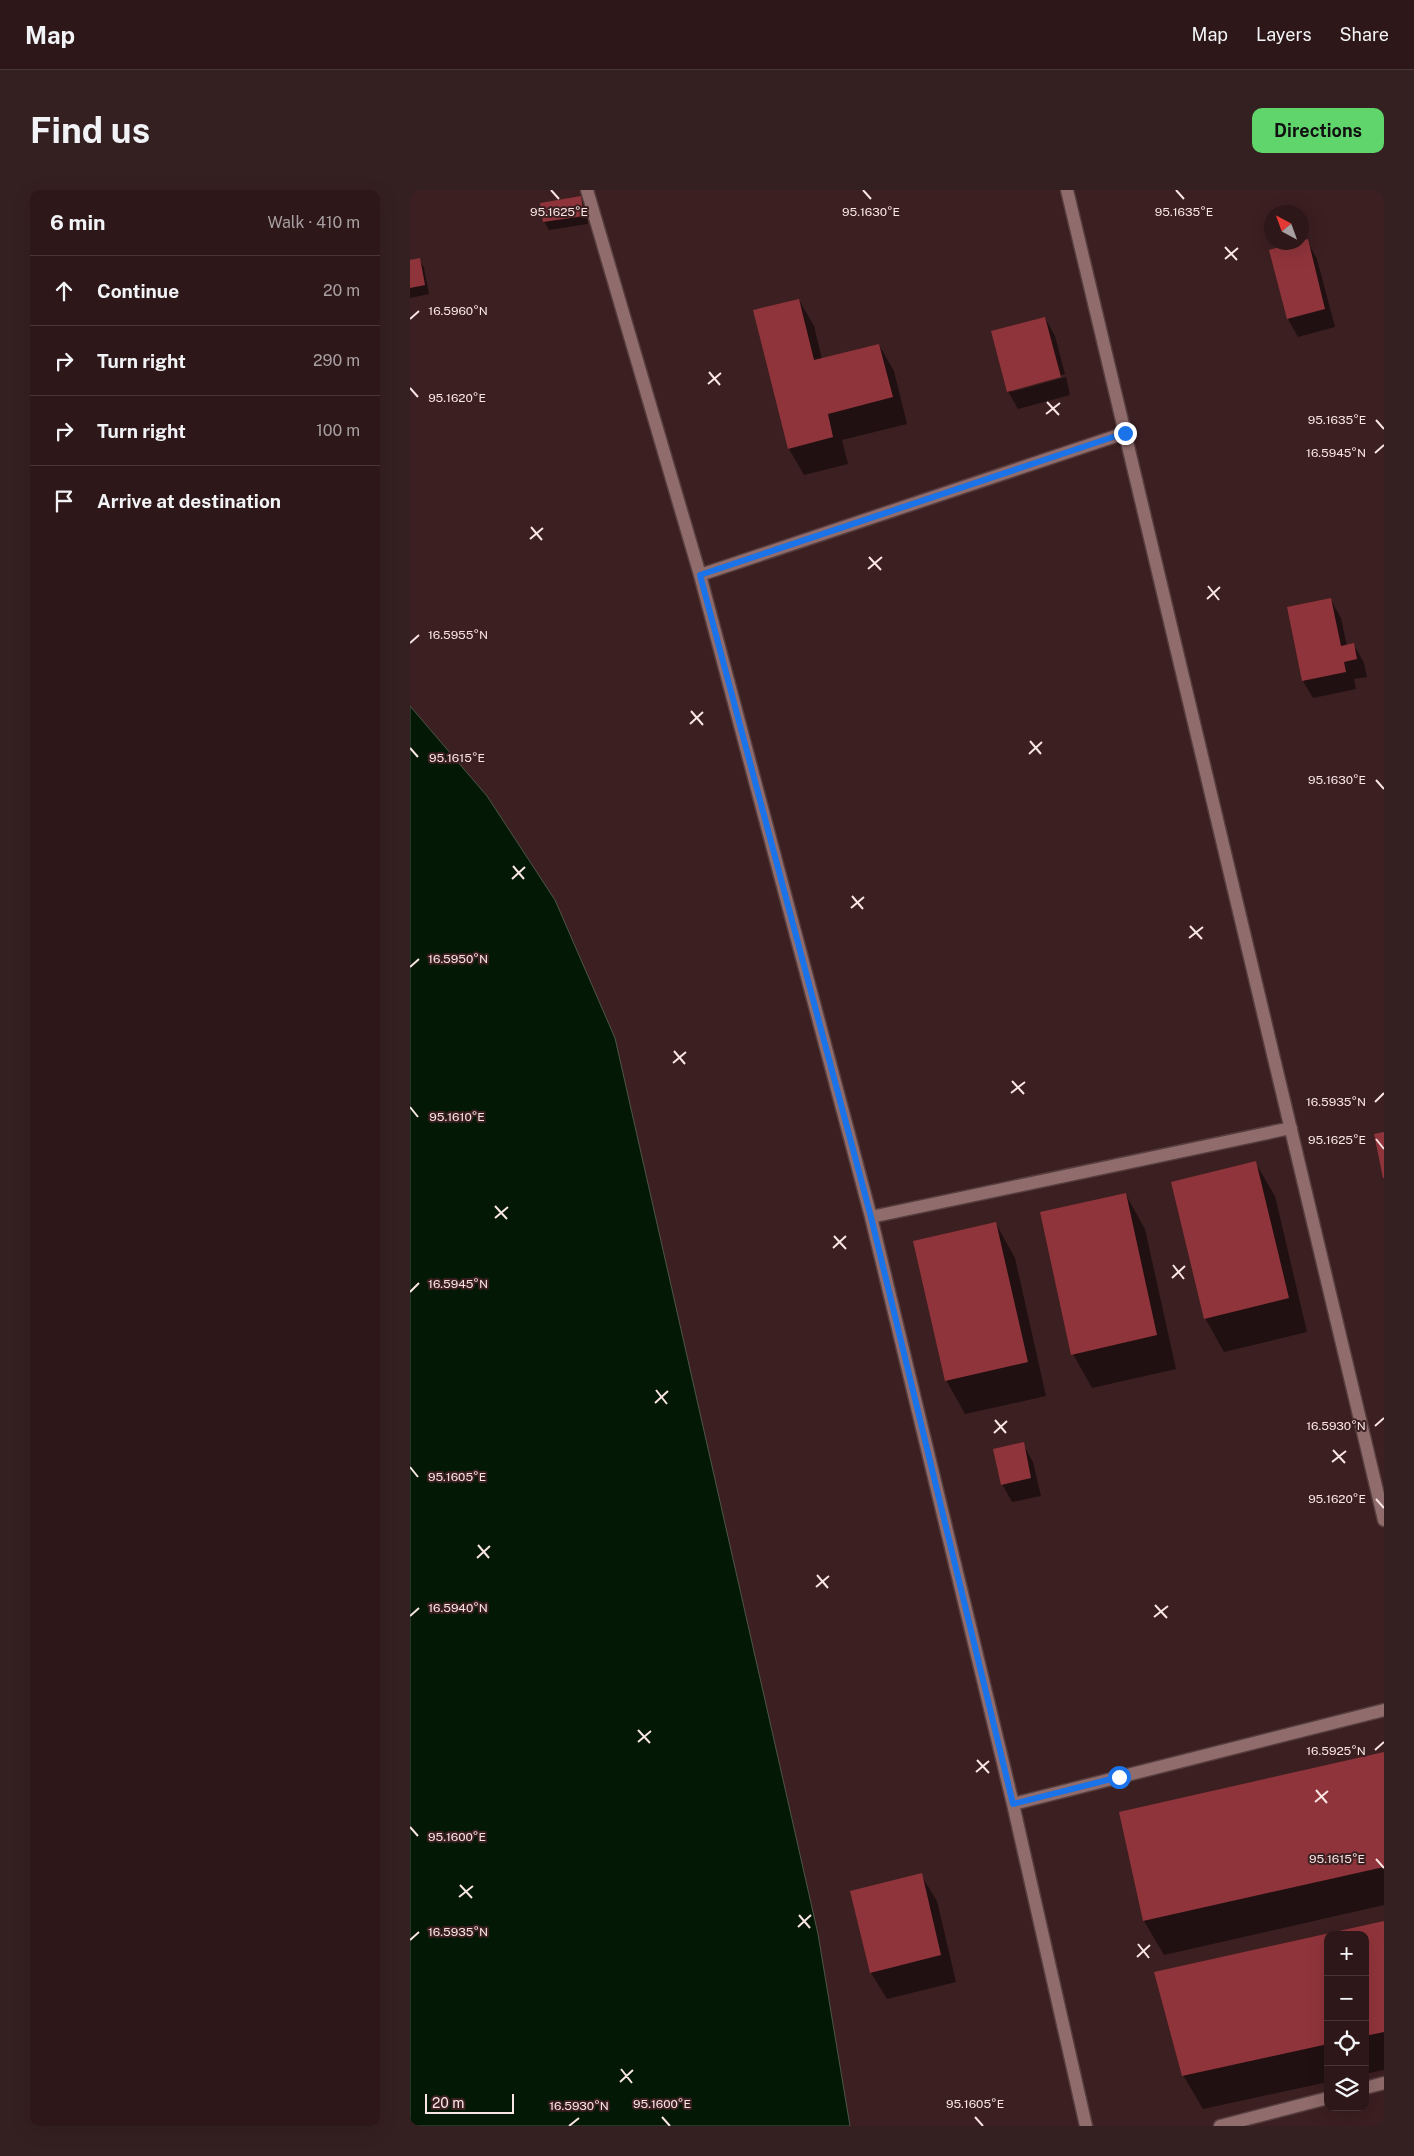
<!DOCTYPE html>
<meta charset="utf-8">
<style>
body{margin:0;font-family:"Public Sans",sans-serif;background:#352021;color:#f1f3f6}
.controls{position:absolute;right:15px;bottom:15px;display:grid;overflow:hidden;border-radius:10px;box-shadow:0 5px 20px #0002}
.controls button{width:45px;height:45px;display:grid;place-items:center;padding:0;border:0;border-bottom:1px solid #483637;background:#2d1718;color:#f1f3f6;font:25px sans-serif}
.compass{position:absolute;left:854px;top:15px;width:45px;height:45px;border-radius:50%;background:#2d1718;box-shadow:0 5px 20px #0002;rotate:319deg}
.scale{position:absolute;left:15px;bottom:12px;width:89px;box-sizing:border-box;padding-left:5px;border:2px solid #fae5e5;border-top:0;font-size:14px;line-height:18px;white-space:nowrap;color:#fae5e5;-webkit-text-stroke:4px #3c1f20;paint-order:stroke}
.stop{position:absolute;width:15px;height:15px;margin:-11px;border:4px solid #1a73e8;border-radius:50%;background:#fff}
.stop.end{background:#1a73e8;border-color:#fff;box-shadow:0 1px 5px #0008}
.list{margin:0;padding:0;list-style:none}
h2{display:flex;justify-content:space-between;align-items:center;height:65px;margin:0;padding:0 20px;font-size:21px}
h2 small{font-size:16px;font-weight:400;color:#a79fa2}
.list li{display:grid;grid-template-columns:32px 1fr auto;gap:15px;align-items:center;box-sizing:border-box;height:70px;padding:0 20px;border-top:1px solid #483637}
.list b{display:block;font-size:19px;white-space:nowrap}
.list em{font-size:16px;font-style:normal;color:#a79fa2}
.icon{flex:none;width:28px;height:28px;fill:none;stroke:currentColor;stroke-width:2;stroke-linecap:round;stroke-linejoin:round}
.map{position:relative;flex:none;width:974px;height:1936px;overflow:hidden;border-radius:10px}
header{display:flex;align-items:center;gap:30px;box-sizing:border-box;height:70px;padding:0 25px;background:#2d1718;border-bottom:1px solid #483637}
header strong{font-size:24px}
nav{display:flex;gap:28px;margin-inline-start:auto;font-size:18px}
.intro{display:flex;align-items:center;justify-content:space-between;box-sizing:border-box;height:120px;padding:0 30px}
h1{margin:0;font-size:35px}
.button{padding:12px 22px;border-radius:10px;background:#5fd56b;color:#111;font-size:18px;font-weight:700}
main{display:flex;gap:30px;padding:0 30px}
aside{flex:1;background:#2d1718;border-radius:10px;box-shadow:0 5px 20px #0002}
.map>svg:first-child{display:block}
.water{fill:#031905;stroke:#4d5648}
.shadow{fill:#0007}
.building{fill:#90343b}
.lines{fill:none;stroke-linecap:round;stroke-linejoin:round}
.minor-casing{stroke:#563d3e;stroke-width:15}
.minor{stroke:#906c6c;stroke-width:12}
.route{stroke:#1a73e8;stroke-width:6}
.ticks{fill:none;stroke:#fae5e5;stroke-width:2}
.ticks-label{font-size:12px;text-anchor:middle;fill:#fae5e5;stroke:#3c1f20;stroke-width:4;stroke-linejoin:round;paint-order:stroke}
</style>
<header>
<strong>Map</strong>
<nav><a>Map</a><a>Layers</a><a>Share</a></nav>
</header>
<div class="intro"><h1>Find us</h1><a class="button">Directions</a></div>
<main>
<aside>
<h2>6 min<small>Walk · 410 m</small></h2>
<ul class="list">
<li><svg class="icon" aria-label="ahead" viewBox="0 0 24 24"><path d="M12 20V5M6 11l6-6 6 6"/></svg><div><b>Continue</b></div><em>20 m</em></li>
<li><svg class="icon" aria-label="right" viewBox="0 0 24 24"><path d="M7 20v-9h11M14 6l5 5-5 5"/></svg><div><b>Turn right</b></div><em>290 m</em></li>
<li><svg class="icon" aria-label="right" viewBox="0 0 24 24"><path d="M7 20v-9h11M14 6l5 5-5 5"/></svg><div><b>Turn right</b></div><em>100 m</em></li>
<li><svg class="icon" aria-label="arrive" viewBox="0 0 24 24"><path d="M6 21V4h12l-3 4 3 4H6"/></svg><div><b>Arrive at destination</b></div></li>
</ul>
</aside>
<div class="map">
<svg width="974" height="1936" viewBox="0 0 974 1936">
<rect width="100%" height="100%" fill="#3c1f20"/>
<path class="water" d="M0 516 77 606 145 710 205 848 408 1744 440 1936H0Z"/>
<path class="shadow" d="M171 8 176 17 178 34 139 40 134 31Z
M897 51 907 69 925 137 888 147 878 129Z
M9 69 14 78 19 104 0 108V71Z
M389 110 404 136 412 169 469 155 484 181 497 234 432 250 438 274 394 285 379 259Z
M635 128 645 146 655 184 601 199V202L656 187 660 205 608 219 598 201Z
M921 410 931 428 937 456 944 455 954 473 957 487 944 489 946 499 903 508 893 491Z
M845 972 865 1006 897 1142 814 1162 795 1128Z
M716 1005 735 1039 766 1179 682 1198 663 1164Z
M586 1034 605 1068 636 1206 555 1224 536 1190Z
M613 1254 623 1272 631 1306 602 1312 592 1294Z
M974 1563V1715L754 1765 734 1731 710 1623Z
M511 1685 527 1711 546 1792 477 1809 461 1783 441 1702Z
M974 1732V1880L955 1884V1745H918V1892L793 1919 773 1885 745 1783Z"/>
<path class="building" d="M171 6 174 26 133 32 130 13Z
M898 49 915 119 877 129 859 60Z
M10 68 15 95 0 98V70Z
M389 109 404 170 469 154 483 207 418 224 423 247 378 259 343 120Z
M635 127 651 187 597 202 581 141Z
M921 408 931 456 944 453 947 469 934 472 936 482 892 491 877 417Z
M974 942V988H973L964 944Z
M846 971 879 1108 794 1129 761 992Z
M716 1003 747 1145 661 1165 630 1022Z
M586 1032 618 1172 535 1191 503 1051Z
M614 1252 621 1288 591 1295 583 1259Z
M974 1562V1677L733 1731 709 1622Z
M512 1683 531 1765 460 1783 440 1701Z
M974 1731V1842L955 1846V1745H918V1854L772 1886 744 1782Z"/>
<g class="lines">
<g class="minor-casing">
<path id="minor" d="M177 0 290 385 715 243
M657 0 974 1330
M290 385 461 1027 881 938
M461 1027 603 1614 974 1520
M603 1614 676 1936
M955 1898 974 1893
M810 1936 918 1908"/>
</g>
<use href="#minor" class="minor"/>
</g>
<g class="lines">
<path class="route" d="M709 1587 603 1614 461 1027 290 385 715 243"/>
</g>
<path class="ticks" d="M141 0 149 9M453 0 461 9M766 0 774 9M815 57 827 70M815 69 828 58M0 129 9 121M299 182 310 195M298 194 311 183M0 198 8 207M637 212 649 225M636 224 650 213M966 230 974 239M965 263 974 255M121 337 132 350M120 349 133 338M459 367 471 380M458 379 472 367M798 396 809 410M797 409 810 397M0 453 9 445M281 521 293 535M280 534 293 522M620 551 631 564M0 558 8 567M619 564 632 552M966 590 974 599M103 676 114 689M102 689 115 677M442 706 453 719M441 718 454 707M780 736 792 749M779 748 793 737M0 777 9 769M264 861 275 874M263 873 276 862M602 891 614 904M601 903 615 892M965 912 974 903M0 917 8 927M966 949 974 959M85 1016 97 1029M85 1028 98 1017M424 1046 436 1059M423 1058 436 1046M763 1075 774 1089M762 1088 775 1076M0 1102 9 1093M246 1200 257 1214M245 1213 258 1201M585 1230 596 1243M965 1236 974 1228M584 1243 597 1231M923 1260 935 1273M922 1272 936 1261M0 1277 8 1287M966 1309 974 1318M68 1355 79 1368M67 1368 80 1356M407 1385 418 1398M406 1397 419 1386M745 1415 757 1428M0 1426 9 1418M744 1427 758 1416M228 1540 240 1553M228 1552 241 1541M965 1560 974 1552M567 1570 579 1583M566 1582 579 1571M906 1600 917 1613M905 1612 918 1601M0 1637 8 1646M966 1669 974 1678M50 1695 62 1708M49 1707 63 1696M389 1725 400 1738M388 1737 401 1725M0 1750 9 1742M728 1754 739 1768M727 1767 740 1755M211 1879 222 1893M210 1892 223 1880M252 1927 260 1936M565 1927 573 1936M159 1936 169 1928"/>
<g class="ticks-label">
<text x="149" y="26">95.1625°E</text>
<text x="461" y="26">95.1630°E</text>
<text x="774" y="26">95.1635°E</text>
<text x="48" y="125">16.5960°N</text>
<text x="47" y="212">95.1620°E</text>
<text x="927" y="234">95.1635°E</text>
<text x="926" y="267">16.5945°N</text>
<text x="48" y="449">16.5955°N</text>
<text x="47" y="572">95.1615°E</text>
<text x="927" y="594">95.1630°E</text>
<text x="48" y="773">16.5950°N</text>
<text x="926" y="916">16.5935°N</text>
<text x="47" y="931">95.1610°E</text>
<text x="927" y="954">95.1625°E</text>
<text x="48" y="1098">16.5945°N</text>
<text x="926" y="1240">16.5930°N</text>
<text x="47" y="1291">95.1605°E</text>
<text x="927" y="1313">95.1620°E</text>
<text x="48" y="1422">16.5940°N</text>
<text x="926" y="1565">16.5925°N</text>
<text x="47" y="1651">95.1600°E</text>
<text x="927" y="1673">95.1615°E</text>
<text x="48" y="1746">16.5935°N</text>
<text x="252" y="1918">95.1600°E</text>
<text x="565" y="1918">95.1605°E</text>
<text x="169" y="1920">16.5930°N</text>
</g>
</svg>
<div class="controls">
<button>+</button>
<button>−</button>
<button><svg class="icon" aria-label="locate" viewBox="0 0 24 24"><circle cx="12" cy="12" r="6"/><path d="M12 2v4M12 18v4M2 12h4M18 12h4"/></svg></button>
<button><svg class="icon" aria-label="layers" viewBox="0 0 24 24"><path d="M12 4l9 5-9 5-9-5zM3 14l9 5 9-5"/></svg></button>
</div>
<svg class="compass" viewBox="-18 -18 36 36"><path d="M0-13l5 13h-10z" fill="#e53935"/><path d="M0 13l5-13h-10z" fill="#a79fa2"/></svg>
<div class="scale">20 m</div>
<div class="stop" style="left:709px;top:1587px"></div>
<div class="stop end" style="left:715px;top:243px"></div>
</div>
</main>
